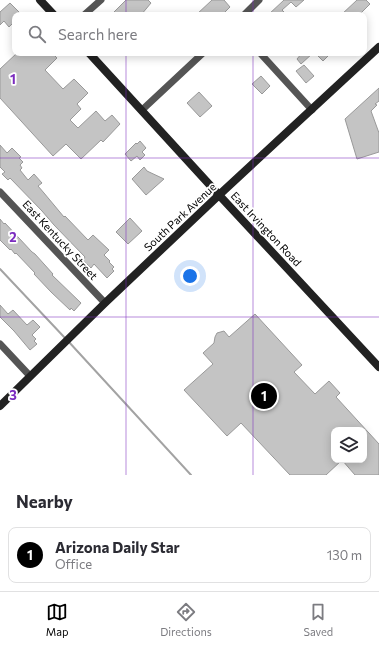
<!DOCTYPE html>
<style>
body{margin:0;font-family:Commissioner,sans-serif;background:#f7f7f7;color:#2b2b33}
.controls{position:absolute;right:12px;bottom:12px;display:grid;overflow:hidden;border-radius:8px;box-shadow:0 2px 10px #0003}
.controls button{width:36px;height:36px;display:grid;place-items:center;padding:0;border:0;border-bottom:1px solid #e1e1e2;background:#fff;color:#2b2b33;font:20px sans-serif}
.you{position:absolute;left:190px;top:276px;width:14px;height:14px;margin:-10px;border:3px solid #fff;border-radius:50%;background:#1a73e8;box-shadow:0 0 0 6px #1a73e833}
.badge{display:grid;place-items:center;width:26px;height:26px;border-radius:50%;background:#000;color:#fff;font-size:13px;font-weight:700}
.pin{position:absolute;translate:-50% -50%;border:2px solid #fff;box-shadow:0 1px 4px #0006}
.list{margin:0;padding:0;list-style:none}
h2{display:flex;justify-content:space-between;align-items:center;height:52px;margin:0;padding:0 16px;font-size:17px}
h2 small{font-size:13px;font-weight:400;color:#7c7c81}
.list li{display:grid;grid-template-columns:26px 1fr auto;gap:12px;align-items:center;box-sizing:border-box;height:56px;margin:0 8px 8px;padding:0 8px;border:1px solid #e1e1e2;border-radius:8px}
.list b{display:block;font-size:15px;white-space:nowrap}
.list p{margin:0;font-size:13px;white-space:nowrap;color:#7c7c81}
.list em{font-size:13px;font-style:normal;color:#7c7c81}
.icon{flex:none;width:22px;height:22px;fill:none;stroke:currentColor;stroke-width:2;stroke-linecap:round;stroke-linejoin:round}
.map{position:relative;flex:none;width:379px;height:475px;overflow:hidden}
.search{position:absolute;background:#fff;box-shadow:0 2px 10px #0003;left:12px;right:12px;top:12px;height:44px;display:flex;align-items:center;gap:10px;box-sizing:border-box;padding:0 14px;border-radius:8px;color:#7c7c81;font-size:15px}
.sheet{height:116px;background:#fff}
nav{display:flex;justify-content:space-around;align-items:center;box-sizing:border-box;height:56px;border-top:1px solid #e1e1e2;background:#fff;font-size:11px;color:#7c7c81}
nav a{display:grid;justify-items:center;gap:2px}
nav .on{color:#000}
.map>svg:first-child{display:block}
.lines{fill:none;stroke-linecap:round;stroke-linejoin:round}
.stream{stroke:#a3a3a3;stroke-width:2}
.building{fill:#c4c4c4;stroke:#999;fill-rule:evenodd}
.street{stroke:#555;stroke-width:7}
.secondary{stroke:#222;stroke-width:8}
.grid{fill:none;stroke:#7b2cbf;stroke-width:1;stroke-opacity:0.55}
.labels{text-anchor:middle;stroke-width:3.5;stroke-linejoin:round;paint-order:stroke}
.street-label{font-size:11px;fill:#000;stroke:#fff}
.grid-label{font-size:13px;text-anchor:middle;font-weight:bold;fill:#7b2cbf;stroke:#fff;stroke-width:3.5;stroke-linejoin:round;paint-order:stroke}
</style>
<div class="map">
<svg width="379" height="475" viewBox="0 0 379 475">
<rect width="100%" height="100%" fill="#fff"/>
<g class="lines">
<path class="stream" d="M0 269 65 338
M68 341 191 475"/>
</g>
<path class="building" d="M126 0H148L151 3 141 15H111Z
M212 0H224L230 7 222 15H196Z
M284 0H304L296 7 291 2 282 10 287 15H268Z
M357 0H366L370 4 359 15H341Z
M10 3 22 15H15V21L9 27 4 21 0 25V12Z
M17 53H52L57 58 45 70 63 89 74 79 88 93 77 104 81 109 70 120 78 128 96 111 105 121 112 115 120 124 103 142 101 140 81 159 66 144 53 156 0 98V69Z
M302 53H313L301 64 297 59Z
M315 53H325L328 56 323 61Z
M304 65 314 76 306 83 296 71Z
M261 76 270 86 262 94 252 84Z
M379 88V101L375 104 377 105 371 111 379 133V152L357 159 345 119Z
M199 92 212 106 200 117 187 103Z
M140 141 146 148 142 152 145 155 140 160 137 156 131 161 125 154 136 143 137 144Z
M0 145 7 153 12 148 21 157 19 158 23 162 20 165 22 168 20 170 28 180 34 174 42 183 38 186 44 193 64 217 65 216 88 240 93 235 109 250 104 255 110 261 109 262 114 267 112 269 114 271 107 278 94 264 91 268 83 260 85 257 54 225 42 211 10 178 8 180 2 174 5 172 0 167Z
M144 167 147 171 164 179 146 195 132 179Z
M130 218 142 231 128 244 116 232Z
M0 219 4 224 5 223 32 252 35 254 53 274 52 275 81 303 74 311 71 308 70 310 51 292 34 274 35 273 16 253 15 254 11 249 10 250 0 240Z
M0 305 8 314 13 310 27 325 33 320 40 327 32 335 36 339 34 341 37 344 30 350 14 331 0 317Z
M255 314 302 365 294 372 315 394 329 381 340 393 336 397 379 444V475H355L342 460 326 475H290L241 423 227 436 184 390 213 364 203 353 214 343 215 337 217 333 224 331 229 337ZM334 430H364V460H334Z"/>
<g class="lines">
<path class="street" d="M84 15 101 0
M244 15 259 0
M260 53 312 110
M142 110 203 53
M0 192 105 303
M0 344 30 376"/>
<path class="secondary" d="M40 0 54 15
M89 53 219 195 379 367
M0 406 105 303 219 195 379 47"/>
</g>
<path class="grid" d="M126 0V15M253 0V15M126 53V475M253 53V475M0 158H379M0 317H379"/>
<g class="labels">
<g class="street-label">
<text transform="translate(180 217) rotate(-43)" y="4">South Park Avenue</text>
<text transform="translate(266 229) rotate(47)" y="4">East Irvington Road</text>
<text transform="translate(60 240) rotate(47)" y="4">East Kentucky Street</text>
</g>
</g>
<g class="grid-label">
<text x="13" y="84">1</text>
<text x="13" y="242">2</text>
<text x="13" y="400">3</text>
</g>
</svg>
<div class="controls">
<button><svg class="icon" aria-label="layers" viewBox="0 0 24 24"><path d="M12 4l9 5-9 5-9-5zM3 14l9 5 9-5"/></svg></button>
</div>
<div class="you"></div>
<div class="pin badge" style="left:264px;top:396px">1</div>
<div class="search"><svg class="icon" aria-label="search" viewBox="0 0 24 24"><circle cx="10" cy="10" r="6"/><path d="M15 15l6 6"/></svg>Search here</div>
</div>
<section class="sheet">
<h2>Nearby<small></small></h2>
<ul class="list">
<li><span class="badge">1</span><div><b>Arizona Daily Star</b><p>Office</p></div><em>130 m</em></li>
</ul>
</section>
<nav>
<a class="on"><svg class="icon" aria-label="map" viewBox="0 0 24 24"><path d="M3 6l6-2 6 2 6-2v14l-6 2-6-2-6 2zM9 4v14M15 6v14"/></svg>Map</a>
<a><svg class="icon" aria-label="directions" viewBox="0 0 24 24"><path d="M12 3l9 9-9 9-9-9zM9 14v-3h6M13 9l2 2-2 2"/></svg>Directions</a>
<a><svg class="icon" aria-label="saved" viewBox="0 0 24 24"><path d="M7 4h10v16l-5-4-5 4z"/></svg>Saved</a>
</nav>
